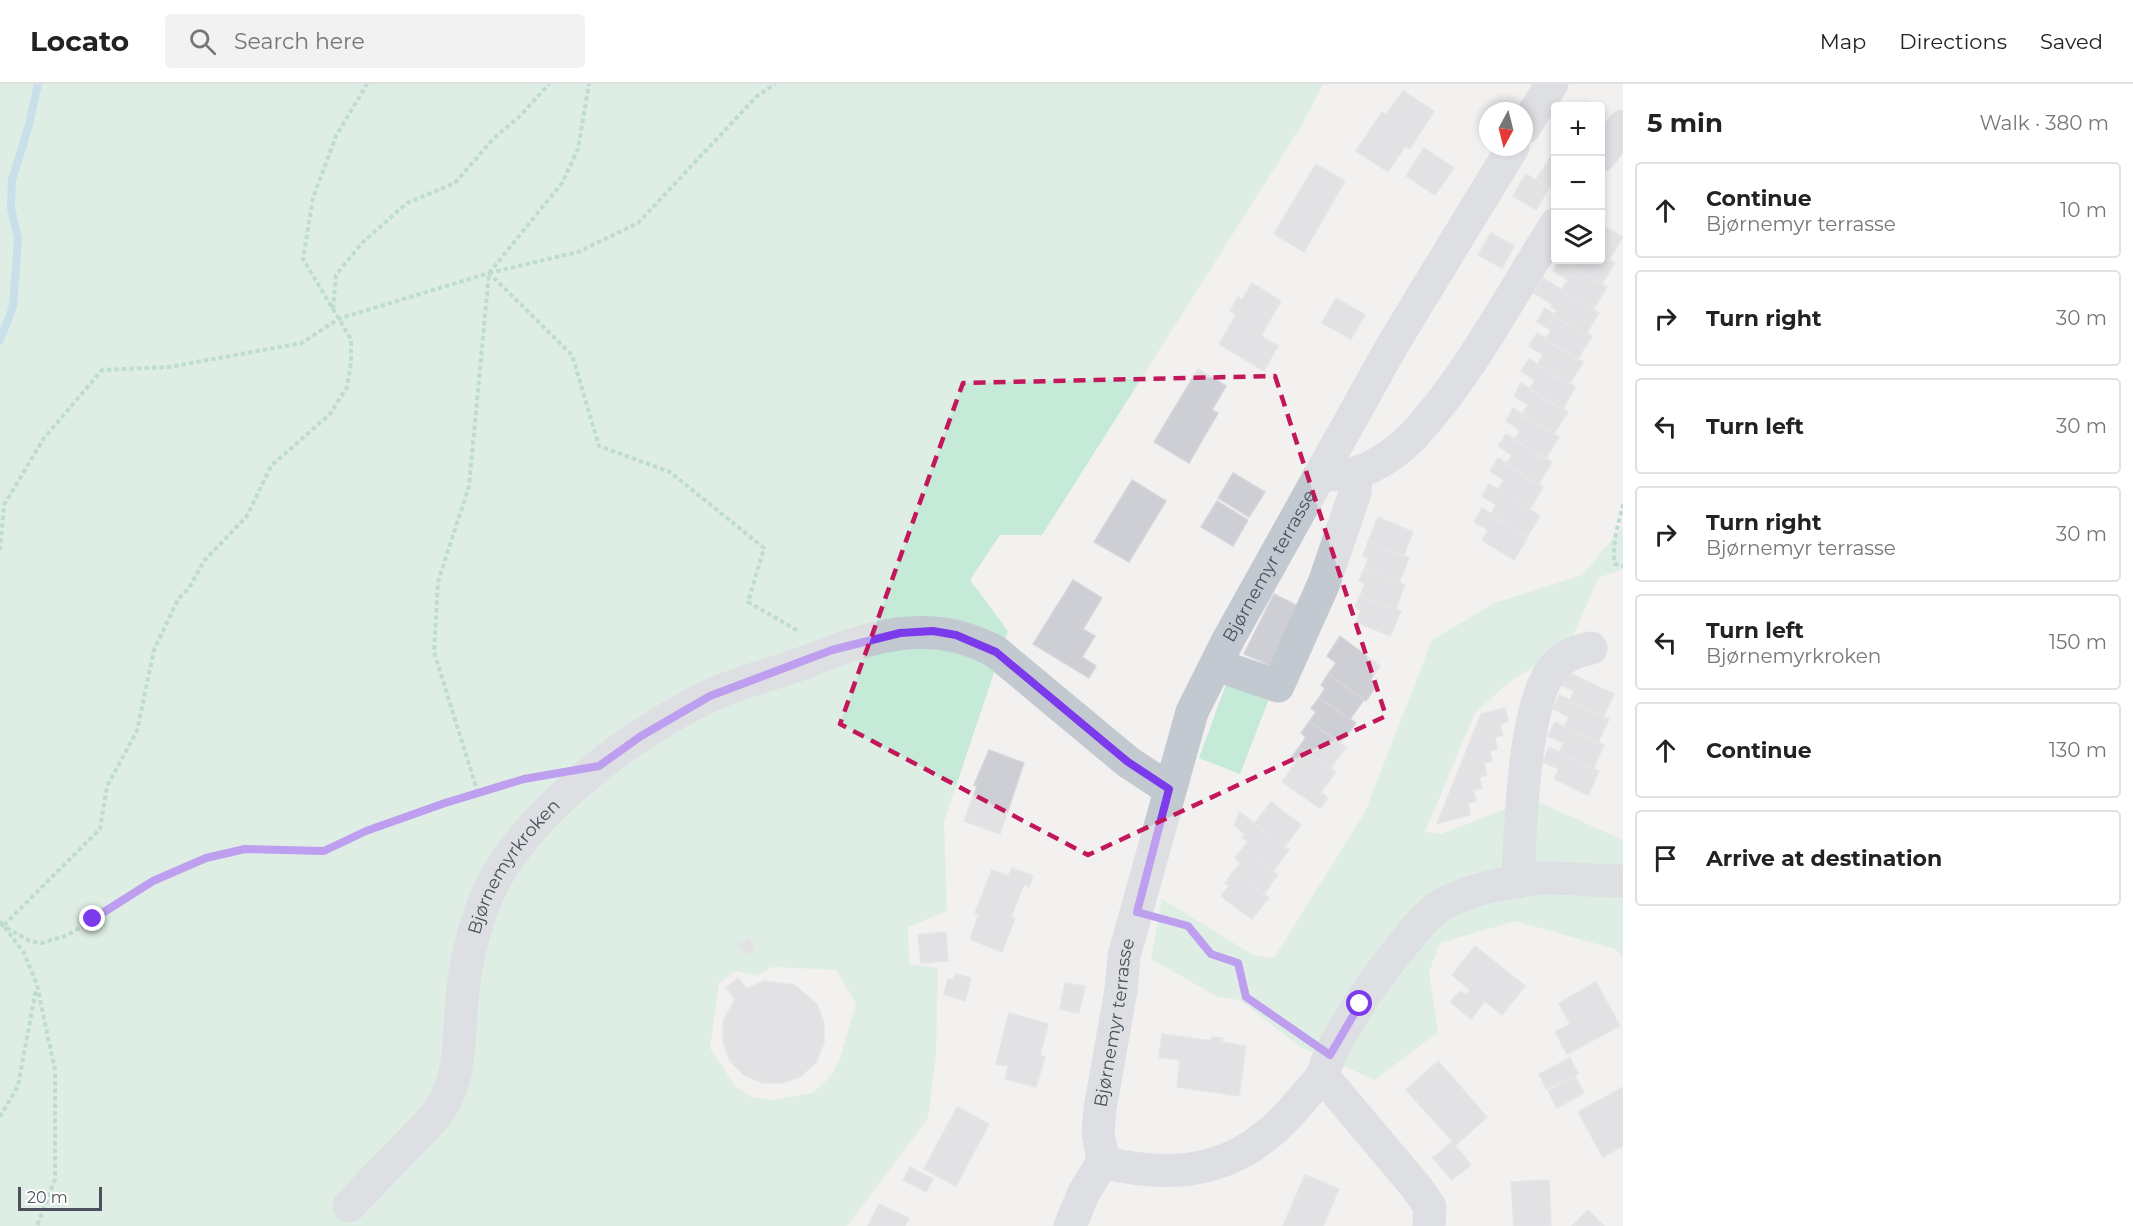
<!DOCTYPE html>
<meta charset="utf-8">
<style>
body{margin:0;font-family:Montserrat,sans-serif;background:#f2f2f2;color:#222}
.controls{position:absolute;right:18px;top:18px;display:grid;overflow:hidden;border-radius:6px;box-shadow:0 3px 9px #0003}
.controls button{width:54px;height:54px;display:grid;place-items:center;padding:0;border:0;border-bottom:2px solid #e0e0e0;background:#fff;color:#222;font:30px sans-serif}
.compass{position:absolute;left:1479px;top:18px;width:54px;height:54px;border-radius:50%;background:#fff;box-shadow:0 3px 9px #0003;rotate:187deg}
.scale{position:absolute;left:18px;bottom:15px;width:84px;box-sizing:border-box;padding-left:6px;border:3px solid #4a515b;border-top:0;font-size:16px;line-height:21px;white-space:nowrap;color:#4a515b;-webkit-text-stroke:4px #fff;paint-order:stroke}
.stop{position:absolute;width:18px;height:18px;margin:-14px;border:4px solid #7c3aed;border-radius:50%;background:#fff}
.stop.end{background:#7c3aed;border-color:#fff;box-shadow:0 2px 6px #0008}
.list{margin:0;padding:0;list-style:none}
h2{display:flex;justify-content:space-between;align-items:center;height:78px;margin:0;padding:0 24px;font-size:26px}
h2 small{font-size:20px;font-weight:400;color:#767676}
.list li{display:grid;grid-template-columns:39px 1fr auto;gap:18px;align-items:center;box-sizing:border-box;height:96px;margin:0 12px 12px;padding:0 12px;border:2px solid #e0e0e0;border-radius:6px}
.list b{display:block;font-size:22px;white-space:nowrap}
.list p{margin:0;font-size:20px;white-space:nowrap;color:#767676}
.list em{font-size:20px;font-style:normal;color:#767676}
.icon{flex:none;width:33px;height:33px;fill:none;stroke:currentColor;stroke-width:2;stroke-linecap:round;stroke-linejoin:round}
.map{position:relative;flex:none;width:1623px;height:1142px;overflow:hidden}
header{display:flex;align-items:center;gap:36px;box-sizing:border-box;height:84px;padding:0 30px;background:#fff;border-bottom:2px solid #e0e0e0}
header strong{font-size:28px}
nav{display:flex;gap:33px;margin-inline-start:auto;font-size:21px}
.search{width:420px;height:54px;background:#f2f2f2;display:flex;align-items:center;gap:15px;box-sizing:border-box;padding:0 21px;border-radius:6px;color:#767676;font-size:22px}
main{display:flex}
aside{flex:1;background:#fff}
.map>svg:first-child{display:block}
.green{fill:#c5ead8;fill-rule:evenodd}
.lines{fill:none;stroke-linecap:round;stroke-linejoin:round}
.stream{stroke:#97c9e2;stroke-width:8}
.building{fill:#cecfd4;stroke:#d5d6db;stroke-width:1.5}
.path{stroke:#81c4ab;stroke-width:4;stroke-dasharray:4.5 3;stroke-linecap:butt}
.minor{stroke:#c3c9d0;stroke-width:33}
.route{stroke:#7c3aed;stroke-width:8}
.marked{fill:none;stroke:#c2185b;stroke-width:4.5;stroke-dasharray:12 8;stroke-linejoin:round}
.labels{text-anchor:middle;stroke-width:5;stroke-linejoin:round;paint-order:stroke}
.street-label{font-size:18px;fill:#4a515b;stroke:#fff}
</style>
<header>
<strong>Locato</strong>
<div class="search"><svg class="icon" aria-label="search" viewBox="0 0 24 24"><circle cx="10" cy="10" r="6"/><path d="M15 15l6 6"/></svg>Search here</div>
<nav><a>Map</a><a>Directions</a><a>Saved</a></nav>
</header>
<main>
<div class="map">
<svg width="1623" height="1142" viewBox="0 0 1623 1142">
<rect width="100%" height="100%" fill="#f2f1f0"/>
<path class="green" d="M0 0H1323L1302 41 1042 451H1000L970 496 1008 547 944 738 947 827 908 843 909 880 938 884 936 970 928 1034 847 1142H0ZM773 883 836 886 856 920 840 975 831 992 813 1009 773 1016 751 1013 735 1002 710 964 719 899 735 887 756 892Z
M1623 443V486L1599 493 1569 560 1507 600 1475 629 1425 748 1441 750 1532 715 1623 756V874L1615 865 1515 837 1440 859 1429 888 1438 948 1375 996 1300 963 1240 916 1218 913 1151 875 1162 815 1255 872 1274 874 1365 728 1432 556 1495 519 1582 491Z
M1228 595 1269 615 1240 690 1199 674Z"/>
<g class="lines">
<path class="stream" d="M0 256 13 223 18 155 11 124 12 96 29 41 38 0"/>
</g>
<path class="building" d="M1403 7 1434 27 1410 65 1405 62 1388 88 1356 67 1382 28 1386 31Z
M1584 17 1594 22H1581Z
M1600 26 1606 30 1600 39Z
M1424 64 1454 84 1435 111 1406 92Z
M1556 64V107L1536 96Z
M1316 80 1345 97 1304 168 1274 150Z
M1526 90 1549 104 1536 126 1513 112Z
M1600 140 1623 153 1609 176 1600 171Z
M1491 149 1514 162 1502 184 1478 171Z
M1600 171 1615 179 1601 201 1569 182 1572 176H1600Z
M1560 176 1607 203 1593 226 1561 206 1568 196 1553 187Z
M1543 194 1599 229 1585 252 1553 232 1557 226 1551 223 1552 220 1534 209Z
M1252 199 1281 217 1261 252 1278 262 1264 287 1219 260 1236 231 1230 227 1238 213 1242 216Z
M1336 214 1365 231 1351 255 1322 239Z
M1545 224 1585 252 1586 249 1592 252 1577 276 1545 256 1551 246 1537 238Z
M1537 249 1583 278 1569 301 1537 281 1543 271 1529 262Z
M1529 275 1575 303 1562 326 1529 306 1535 296 1521 287Z
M1198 285 1226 302 1212 326 1218 329 1189 379 1154 358Z
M1521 299 1568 328 1553 351 1521 332 1528 321 1514 312Z
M1513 324 1559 353 1545 376 1514 356 1520 346 1506 337Z
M1506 350 1552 378 1538 401 1506 381 1512 371 1498 362Z
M1498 374 1543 403 1530 425 1498 406 1504 396 1490 387Z
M1233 389 1265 408 1249 433 1218 414Z
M1132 396 1166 417 1129 478 1094 458Z
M1489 400 1540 432 1527 453 1490 431 1496 421 1482 412Z
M1217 417 1248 436 1233 462 1201 443Z
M1482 424 1528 453 1514 476 1482 456 1488 446 1474 438Z
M1378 433 1413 448 1403 473 1368 458Z
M1368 458 1409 474 1399 499 1364 485 1369 474 1363 472Z
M1364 485 1405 501 1395 526 1360 512 1365 500 1359 497Z
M1073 496 1102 514 1083 545 1095 552 1082 573 1096 582 1089 594 1033 560Z
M1274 510 1298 522 1269 581 1244 570Z
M1360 512 1401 527 1390 552 1356 538 1361 526 1355 523Z
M1340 552 1380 582 1371 595 1375 604 1366 617 1328 590 1336 579 1327 572Z
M1565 587 1614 610 1603 633 1569 618 1574 607 1559 600Z
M1328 590 1364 616 1350 635 1319 614 1325 604 1321 601Z
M1560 611 1609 635 1598 659 1564 644 1569 633 1553 625Z
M1319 614 1356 639 1341 659 1309 638 1316 628 1311 624Z
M1505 624 1508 638 1500 640 1503 651 1495 653 1497 665 1490 667 1492 677 1484 679 1487 691 1479 693 1482 704 1473 706 1476 717 1468 719 1470 731 1437 740 1481 630Z
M1309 638 1346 663 1331 684 1299 663 1306 653 1301 649Z
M1555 638 1604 661 1593 685 1559 669 1564 659 1548 652Z
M1299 663 1336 688 1321 708 1328 714 1320 724 1282 698 1296 678 1291 674Z
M1549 663 1599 687 1588 711 1554 695 1559 685 1543 678Z
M989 666 1024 679 1000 750 964 737 977 702 974 701Z
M1271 718 1301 741 1285 762 1254 740Z
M1240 728 1289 766 1273 787 1243 764 1248 758 1242 753 1245 750 1234 741Z
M1243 764 1278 791 1263 811 1233 788 1241 779 1235 774Z
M1012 784 1033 792 1029 803 1024 800 1011 833 1015 834 1002 868 970 855 979 830 975 829 992 786 1008 792Z
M1233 788 1269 814 1252 835 1221 812 1229 802 1225 799Z
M946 848 948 877 921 879 918 851Z
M749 855 755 866 746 871 739 860Z
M1475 862 1525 902 1502 931 1485 917 1471 935 1450 918 1460 907 1466 911 1470 906 1452 891Z
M955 890 971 894 965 917 944 910 948 895 953 896Z
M738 894 747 905 764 897 794 901 817 920 824 939V959L816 978 801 992 783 999H763L744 991 730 977 723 958V937L735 915 726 904Z
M1596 898 1620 942 1567 970 1555 948 1570 940 1559 919Z
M1065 899 1085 902 1079 929 1060 925Z
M1009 929 1048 940 1040 971 1045 973 1036 1003 1005 995 1008 982 996 980Z
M1162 950 1212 957V953L1223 954 1222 958 1246 962 1239 1012 1177 1003 1180 976 1159 973Z
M1570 974 1578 990 1546 1005 1539 990Z
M1438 977 1487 1033 1456 1061 1406 1006Z
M1575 992 1584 1009 1557 1024 1548 1007Z
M1623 1003V1062L1603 1073 1578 1028Z
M957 1023 989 1040 956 1102 924 1085Z
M1452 1058 1471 1081 1452 1096 1433 1074Z
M910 1083 933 1095 926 1108 903 1096Z
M1305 1091 1339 1105 1323 1142H1283Z
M1549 1096 1551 1142H1514L1511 1098Z
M879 1120 909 1134 905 1142H868Z
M1588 1126 1604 1142H1572Z"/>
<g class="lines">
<path class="path" d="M489 189 578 168 638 139 757 12 775 0
M333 225 336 191 362 159 407 119 455 99 493 55 519 33 549 0
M1623 420C1619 439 1611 460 1615 480L1623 482
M0 466 4 421 44 354 102 286 169 283 302 259 338 235 489 189 572 271 599 362 670 388 764 464 748 518 800 548
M478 709 434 568 438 498 469 402 489 189 562 99 578 65 589 0
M1164 836 1188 842 1211 870 1238 879 1246 913 1305 954
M0 837 24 869 37 901 55 986V1095L37 1142
M0 840 30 857 42 859 68 851 153 797 206 774 245 765 324 767 398 735 524 695 539 693
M4 841 100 745 107 702 137 647 154 566 178 515 189 504 204 477 247 432 271 382 330 330 347 303 351 279V255L303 175 313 114 336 52 367 0
M0 1033 18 1002 36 905"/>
<g class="minor">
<path d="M1524 44 1552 0"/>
<path d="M1600 72 1623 42"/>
<path d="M1321 388C1353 400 1392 374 1414 351 1471 289 1511 210 1556 140"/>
<path d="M1217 581 1278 602 1324 499 1355 409 1356 389"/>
<path d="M1518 798C1520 750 1523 616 1555 582 1565 571 1577 567 1591 564"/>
<path d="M1322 991 1417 1104 1430 1123 1429 1142"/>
<path id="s1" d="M1103 1078 1098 1048 1100 1025 1121 906 1124 872 1192 628 1228 556 1393 260 1513 63"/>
<path d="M1103 1078C1183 1098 1244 1085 1298 1020 1306 1010 1315 1002 1322 992 1325 985 1327 977 1330 971 1348 935 1372 899 1397 868 1413 848 1429 825 1453 815 1480 803 1516 796 1546 794 1571 793 1597 798 1623 797"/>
<path id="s2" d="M349 1122C369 1101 389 1080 409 1060 421 1047 435 1035 444 1019 461 987 459 951 462 916 464 886 471 856 481 827 512 737 625 654 707 613 737 598 772 591 803 579 868 553 930 531 996 568L1128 678 1169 705"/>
<path d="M1070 1142 1084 1108 1103 1078"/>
</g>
</g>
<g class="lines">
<path class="route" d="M93 835 153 797 206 774 245 765 324 767 366 747 445 719 524 695 599 682 641 652 710 612 832 566 900 549 933 547 956 551 996 568 1128 678 1169 705 1137 828 1188 842 1211 870 1238 879 1246 913 1330 971 1360 920"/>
</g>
<path d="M0 0H1623V1142H0ZM1275 292 1386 632 1088 771 840 640 963 299Z" fill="#f2f1f0" fill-opacity=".55" fill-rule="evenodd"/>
<path class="marked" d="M1275 292 1386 632 1088 771 840 640 963 299Z"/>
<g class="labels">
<g class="street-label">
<text dy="6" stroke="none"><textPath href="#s1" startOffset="627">Bjørnemyr terrasse</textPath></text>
<text dy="6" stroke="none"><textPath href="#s2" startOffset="392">Bjørnemyrkroken</textPath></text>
<text dy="6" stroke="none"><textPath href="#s1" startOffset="141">Bjørnemyr terrasse</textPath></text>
</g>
</g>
</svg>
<div class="controls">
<button>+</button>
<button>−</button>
<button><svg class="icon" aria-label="layers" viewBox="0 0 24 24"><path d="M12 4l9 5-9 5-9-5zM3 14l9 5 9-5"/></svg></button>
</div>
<svg class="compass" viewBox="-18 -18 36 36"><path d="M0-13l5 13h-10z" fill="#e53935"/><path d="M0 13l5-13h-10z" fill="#767676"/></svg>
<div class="scale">20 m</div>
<div class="stop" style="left:1360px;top:920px"></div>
<div class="stop end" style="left:93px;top:835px"></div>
</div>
<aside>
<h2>5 min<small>Walk · 380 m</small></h2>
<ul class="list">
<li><svg class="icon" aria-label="ahead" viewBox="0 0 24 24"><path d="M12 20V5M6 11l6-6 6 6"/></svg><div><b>Continue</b><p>Bjørnemyr terrasse</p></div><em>10 m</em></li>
<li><svg class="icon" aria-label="right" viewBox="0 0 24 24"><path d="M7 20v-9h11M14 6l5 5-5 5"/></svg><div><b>Turn right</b></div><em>30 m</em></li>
<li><svg class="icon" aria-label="left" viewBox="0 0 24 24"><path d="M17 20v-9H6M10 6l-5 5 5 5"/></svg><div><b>Turn left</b></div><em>30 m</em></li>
<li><svg class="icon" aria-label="right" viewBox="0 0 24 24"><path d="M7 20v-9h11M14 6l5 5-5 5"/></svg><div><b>Turn right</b><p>Bjørnemyr terrasse</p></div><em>30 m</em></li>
<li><svg class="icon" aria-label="left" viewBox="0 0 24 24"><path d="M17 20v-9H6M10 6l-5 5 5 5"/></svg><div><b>Turn left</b><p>Bjørnemyrkroken</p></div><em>150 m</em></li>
<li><svg class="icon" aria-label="ahead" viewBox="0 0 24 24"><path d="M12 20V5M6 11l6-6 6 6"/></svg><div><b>Continue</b></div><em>130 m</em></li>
<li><svg class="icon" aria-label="arrive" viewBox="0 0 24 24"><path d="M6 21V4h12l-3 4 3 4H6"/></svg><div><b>Arrive at destination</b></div></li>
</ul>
</aside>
</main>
